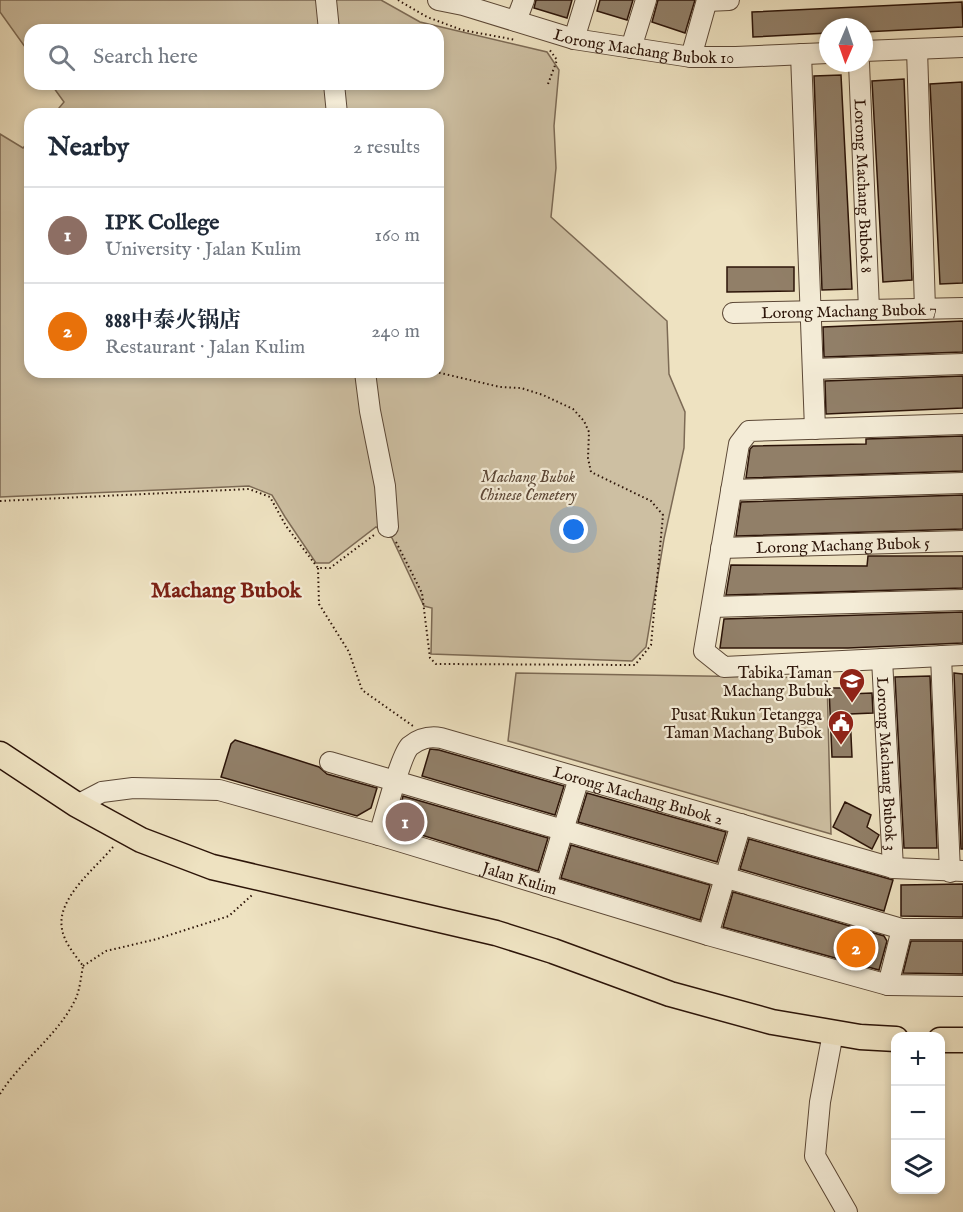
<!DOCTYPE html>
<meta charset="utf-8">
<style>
body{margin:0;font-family:"IM FELL English","Noto Serif SC",serif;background:#f2f2f3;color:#1f2937}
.controls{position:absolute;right:18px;bottom:18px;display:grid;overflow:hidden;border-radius:12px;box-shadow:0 3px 9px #0003}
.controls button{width:54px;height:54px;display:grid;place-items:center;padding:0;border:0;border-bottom:2px solid #e0e1e3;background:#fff;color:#1f2937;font:30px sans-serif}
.compass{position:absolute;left:819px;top:18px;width:54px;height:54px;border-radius:50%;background:#fff;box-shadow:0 3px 9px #0003;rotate:182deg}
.you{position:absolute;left:574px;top:530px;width:21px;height:21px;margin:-15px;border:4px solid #fff;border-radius:50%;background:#1a73e8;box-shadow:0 0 0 9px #1a73e833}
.badge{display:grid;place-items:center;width:39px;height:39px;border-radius:50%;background:#d93025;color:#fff;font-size:20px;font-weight:700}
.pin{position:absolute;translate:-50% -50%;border:3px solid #fff;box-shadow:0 2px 6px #0006}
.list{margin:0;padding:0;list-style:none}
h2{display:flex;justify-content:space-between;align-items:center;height:78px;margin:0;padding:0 24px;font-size:26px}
h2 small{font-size:20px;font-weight:400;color:#747a83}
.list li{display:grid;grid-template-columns:39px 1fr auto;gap:18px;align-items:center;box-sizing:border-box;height:96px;padding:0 24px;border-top:2px solid #e0e1e3}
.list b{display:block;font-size:22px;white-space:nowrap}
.list p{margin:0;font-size:20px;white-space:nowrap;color:#747a83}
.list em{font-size:20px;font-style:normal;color:#747a83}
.icon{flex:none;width:33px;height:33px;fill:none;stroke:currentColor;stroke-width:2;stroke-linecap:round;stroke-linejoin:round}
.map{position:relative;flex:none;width:963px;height:1212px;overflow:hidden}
.search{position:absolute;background:#fff;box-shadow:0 3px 9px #0003;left:24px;top:24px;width:420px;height:66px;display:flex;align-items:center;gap:15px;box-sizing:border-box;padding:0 21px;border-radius:18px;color:#747a83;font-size:22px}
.panel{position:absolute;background:#fff;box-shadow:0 3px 9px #0003;left:24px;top:108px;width:420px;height:270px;border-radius:18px}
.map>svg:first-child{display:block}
.green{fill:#cdbfa2;stroke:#7c6a55;stroke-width:1.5}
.building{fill:#917f68;stroke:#2c1408;stroke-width:1.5}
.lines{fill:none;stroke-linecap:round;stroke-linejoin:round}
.minor-casing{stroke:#5c4836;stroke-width:22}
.major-casing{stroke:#2c1408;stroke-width:27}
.path{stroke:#2c1408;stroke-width:2;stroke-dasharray:1.5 3;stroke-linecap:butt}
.minor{stroke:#f4ecd7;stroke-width:20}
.major{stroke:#eee2c1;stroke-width:24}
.labels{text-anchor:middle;stroke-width:4.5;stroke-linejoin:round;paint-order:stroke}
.street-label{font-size:16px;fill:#2c1408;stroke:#f4ecd7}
.park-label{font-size:16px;font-style:italic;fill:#5c4736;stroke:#f4ecd7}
.poi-label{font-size:16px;fill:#2c1408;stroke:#f4ecd7;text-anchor:end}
.district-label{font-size:22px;font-weight:bold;fill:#7a1f14;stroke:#f4ecd7}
</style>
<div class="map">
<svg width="963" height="1212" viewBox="0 0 963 1212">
<rect width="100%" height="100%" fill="#eee2c1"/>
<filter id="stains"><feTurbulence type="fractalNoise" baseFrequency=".00333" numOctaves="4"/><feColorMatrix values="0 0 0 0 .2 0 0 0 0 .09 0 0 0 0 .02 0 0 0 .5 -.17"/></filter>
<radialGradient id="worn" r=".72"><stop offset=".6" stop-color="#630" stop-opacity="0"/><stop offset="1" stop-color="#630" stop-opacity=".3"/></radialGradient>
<path class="green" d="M0 0H381L420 22 547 52 559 70 554 126 556 168 551 217 667 321 669 374 685 412 684 448 664 539 646 647 632 661 431 654 432 608 424 606 392 538 376 527 329 563H316L285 517 272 495 249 486 0 497V134L23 148 30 140V372H438V114H54L64 102 51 84H438V30H30V54L0 12Z
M516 673 827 678 831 834 508 741Z"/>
<path class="building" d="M536 0H572L567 18 534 8Z
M600 0H633L627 20 597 11Z
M658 0H695L685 33 652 22Z
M962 2 963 27 864 32V27H828V33L753 37 752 12Z
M841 75 852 289 822 290 814 76Z
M904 79 912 280 883 282 872 81Z
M962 82 963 283 940 284 930 84Z
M727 267H794V291L727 292Z
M963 321V352L824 357 823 327Z
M963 376V408L826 414 825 381Z
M963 436V471L746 478 750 449 753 446 866 444V439Z
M963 495V529L736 536 741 502Z
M868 556H963V588L726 595 731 565 867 566Z
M963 612V643L848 648H720L724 619Z
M954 673 963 674V849H961Z
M930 676 937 848H904L895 677Z
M829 688H848V694L872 693 873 713 850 714 852 757H832Z
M235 740 319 767 327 774 377 788 371 808 357 816 221 777 231 744Z
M430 749 439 750 564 786 555 815 422 776Z
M587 793 726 832 717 862 578 822Z
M403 796 548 838 538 871 405 830 398 816Z
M845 802 871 815 867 827 879 835 872 849 833 827Z
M749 839 893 880 884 911 740 869Z
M571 845 710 885 700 920 561 878Z
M963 884V917L901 916V885Z
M733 892 884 936 887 941 879 970 723 927Z
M911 941H963V974L903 973Z"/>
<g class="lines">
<g class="minor-casing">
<g id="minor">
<path d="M326 0 329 30"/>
<path id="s1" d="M438 0 463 5 574 39 691 57H736L828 53"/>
<path d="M707 1 729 0"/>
<path d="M516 21 524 0"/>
<path d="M574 39 586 0"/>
<path d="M631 48 646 0"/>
<path d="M917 49 925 309"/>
<path d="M864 51 963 47"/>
<path d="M801 54 815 429"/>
<path d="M691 57 707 0"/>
<path id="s2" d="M859 63 869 310"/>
<path d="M334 84 337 114"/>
<path id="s3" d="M733 313 963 308"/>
<path d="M813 369 963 364"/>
<path d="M365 372 370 411 385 486 388 527"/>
<path d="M963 424 749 431 739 444 704 651 724 667 963 655"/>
<path d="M731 490 963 483"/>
<path id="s4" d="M721 548 963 541"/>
<path d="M712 607 963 600"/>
<path d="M941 656 950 872"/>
<path id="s5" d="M882 659 893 868"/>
<path d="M330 762 902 929H963"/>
<path id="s6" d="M77 805 102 792 133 788 219 790 379 835 708 935 888 985 963 986"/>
<path id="s7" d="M379 835C384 820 401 754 410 746 420 738 429 736 441 738L893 868 963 871"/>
<path d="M546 886 579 778"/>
<path d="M708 935 741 824"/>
<path d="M888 985 902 929"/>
<path d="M833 1033 820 1102 815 1156 847 1212"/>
</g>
</g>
<g class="major-casing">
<path id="major" d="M0 754 77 805 141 840 212 867 496 933 553 951 670 994 772 1022 860 1037 896 1039
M940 1040H963"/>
</g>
<path class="path" d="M398 0 427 17 462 30 516 40
M548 84 557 60 549 49
M0 501 249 489 270 497 286 526 318 568H330L374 535
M396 542 422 593 430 658 436 664 635 665 651 645 663 515 651 501 591 472 588 458 589 432 584 421 573 409 543 395 521 388 500 387 436 372
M318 568 319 604 349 652 362 690 413 726
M83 966 106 951 157 939 229 916 252 895
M0 1094C22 1059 59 1035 76 998 80 989 81 976 83 966 75 955 64 942 62 929 56 898 96 868 113 847"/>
<use href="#minor" class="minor"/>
<use href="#major" class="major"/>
</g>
<defs>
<g id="school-pin" transform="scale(1.35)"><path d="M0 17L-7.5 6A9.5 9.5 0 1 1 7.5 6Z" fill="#8f2418" stroke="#f4ecd7"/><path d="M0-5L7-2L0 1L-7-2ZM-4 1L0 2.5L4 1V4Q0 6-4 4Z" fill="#fff"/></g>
<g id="civic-pin" transform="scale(1.35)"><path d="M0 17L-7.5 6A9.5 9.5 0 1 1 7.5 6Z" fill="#8f2418" stroke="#f4ecd7"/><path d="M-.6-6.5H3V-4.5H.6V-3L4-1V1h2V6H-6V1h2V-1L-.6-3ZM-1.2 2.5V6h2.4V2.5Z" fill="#fff"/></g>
</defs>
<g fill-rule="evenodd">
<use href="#school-pin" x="852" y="681"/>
<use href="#civic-pin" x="841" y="723"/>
</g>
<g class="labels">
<g class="street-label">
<text dy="6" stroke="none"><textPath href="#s1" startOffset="212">Lorong Machang Bubok 10</textPath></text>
<text dy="6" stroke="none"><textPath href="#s2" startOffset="123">Lorong Machang Bubok 8</textPath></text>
<text dy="6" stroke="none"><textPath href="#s3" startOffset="116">Lorong Machang Bubok 7</textPath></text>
<text dy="6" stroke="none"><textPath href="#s4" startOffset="122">Lorong Machang Bubok 5</textPath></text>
<text dy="6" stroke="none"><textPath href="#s5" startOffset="105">Lorong Machang Bubok 3</textPath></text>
<text dy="6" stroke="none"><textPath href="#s7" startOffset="333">Lorong Machang Bubok 2</textPath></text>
<text dy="6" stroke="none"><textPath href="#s6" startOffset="459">Jalan Kulim</textPath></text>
</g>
<g class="park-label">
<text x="528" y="482">Machang Bubok<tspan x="528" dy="18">Chinese Cemetery</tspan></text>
</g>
<g class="poi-label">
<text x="832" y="678">Tabika Taman<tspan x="832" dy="18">Machang Bubuk</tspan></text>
<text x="822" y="720">Pusat Rukun Tetangga<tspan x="822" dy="18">Taman Machang Bubok</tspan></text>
</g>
<g class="district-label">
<text x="226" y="597">Machang Bubok</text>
</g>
</g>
<rect width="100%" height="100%" filter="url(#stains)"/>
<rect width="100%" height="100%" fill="url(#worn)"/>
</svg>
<div class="controls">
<button>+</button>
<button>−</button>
<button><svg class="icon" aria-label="layers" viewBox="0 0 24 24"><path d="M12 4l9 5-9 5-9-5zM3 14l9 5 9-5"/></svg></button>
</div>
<svg class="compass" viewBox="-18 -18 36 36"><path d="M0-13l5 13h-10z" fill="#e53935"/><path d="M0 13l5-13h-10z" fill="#747a83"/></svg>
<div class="you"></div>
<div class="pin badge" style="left:405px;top:822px;background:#8d6e63">1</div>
<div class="pin badge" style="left:856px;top:948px;background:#e8710a">2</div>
<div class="search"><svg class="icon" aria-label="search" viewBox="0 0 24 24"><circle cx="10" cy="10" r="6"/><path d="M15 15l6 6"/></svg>Search here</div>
<section class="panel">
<h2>Nearby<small>2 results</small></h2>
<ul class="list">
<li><span class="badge" style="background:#8d6e63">1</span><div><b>IPK College</b><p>University · Jalan Kulim</p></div><em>160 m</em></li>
<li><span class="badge" style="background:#e8710a">2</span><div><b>888中泰火锅店</b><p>Restaurant · Jalan Kulim</p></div><em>240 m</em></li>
</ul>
</section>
</div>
